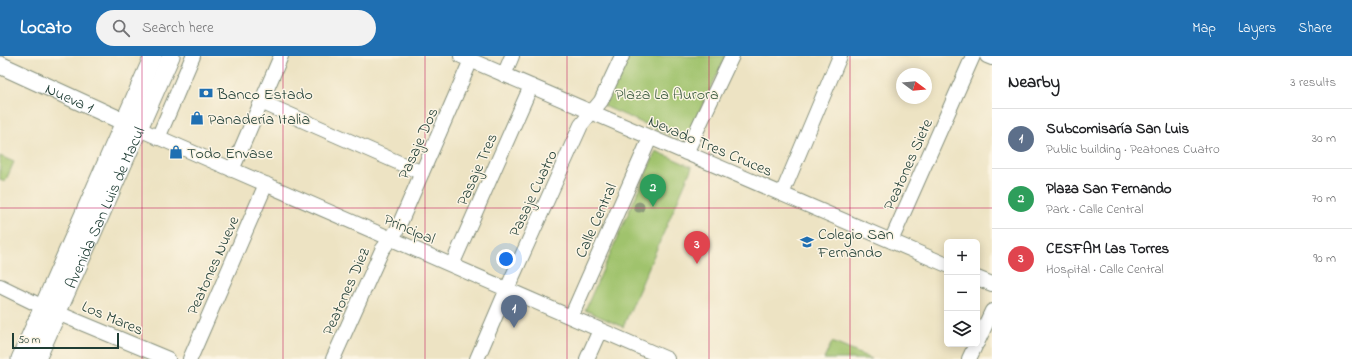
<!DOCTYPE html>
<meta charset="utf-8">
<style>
body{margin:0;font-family:"Indie Flower",sans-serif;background:#f2f2f2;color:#202124}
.controls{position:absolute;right:12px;bottom:12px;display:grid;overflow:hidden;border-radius:6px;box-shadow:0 2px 10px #0003}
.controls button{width:36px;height:36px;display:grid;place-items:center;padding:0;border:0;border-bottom:1px solid #e0e0e0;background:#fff;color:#202124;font:20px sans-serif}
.compass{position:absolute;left:896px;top:12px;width:36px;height:36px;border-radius:50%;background:#fff;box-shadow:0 2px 10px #0003;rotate:106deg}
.scale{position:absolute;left:12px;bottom:10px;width:107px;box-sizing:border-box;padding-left:4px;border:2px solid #1f3d34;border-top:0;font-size:11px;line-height:14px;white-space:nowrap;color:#1f3d34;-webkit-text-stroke:3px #fcf5e5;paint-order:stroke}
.you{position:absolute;left:506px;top:203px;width:14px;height:14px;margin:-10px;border:3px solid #fff;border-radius:50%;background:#1a73e8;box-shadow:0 0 0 6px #1a73e833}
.badge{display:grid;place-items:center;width:26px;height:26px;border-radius:50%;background:#1f6fb2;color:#fff;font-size:13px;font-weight:700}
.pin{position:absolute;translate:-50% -33px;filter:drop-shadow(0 1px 2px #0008)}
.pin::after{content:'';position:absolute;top:21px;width:14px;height:12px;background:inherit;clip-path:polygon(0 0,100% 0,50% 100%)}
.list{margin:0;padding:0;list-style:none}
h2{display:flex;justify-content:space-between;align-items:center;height:52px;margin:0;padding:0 16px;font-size:17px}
h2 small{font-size:13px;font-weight:400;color:#757577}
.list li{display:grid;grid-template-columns:26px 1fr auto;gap:12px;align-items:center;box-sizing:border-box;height:60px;padding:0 16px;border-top:1px solid #e0e0e0}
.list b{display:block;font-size:15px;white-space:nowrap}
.list p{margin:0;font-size:13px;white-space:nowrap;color:#757577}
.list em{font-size:13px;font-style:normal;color:#757577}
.icon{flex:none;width:22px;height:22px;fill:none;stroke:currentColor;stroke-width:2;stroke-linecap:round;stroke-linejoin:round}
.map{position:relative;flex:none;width:992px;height:303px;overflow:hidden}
header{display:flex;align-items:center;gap:24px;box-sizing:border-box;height:56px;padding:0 20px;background:#1f6fb2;color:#fff}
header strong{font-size:19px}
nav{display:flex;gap:22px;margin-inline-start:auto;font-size:14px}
.search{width:280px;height:36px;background:#f2f2f2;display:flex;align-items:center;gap:10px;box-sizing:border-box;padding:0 14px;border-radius:22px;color:#757577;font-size:15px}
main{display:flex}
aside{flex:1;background:#fff}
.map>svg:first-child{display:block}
.green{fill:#a0c36d;stroke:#608050}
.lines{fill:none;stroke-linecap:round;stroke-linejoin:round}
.minor-casing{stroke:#86907c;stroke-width:16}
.tertiary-casing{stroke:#86907c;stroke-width:19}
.minor{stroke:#fff;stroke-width:14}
.tertiary{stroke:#fff;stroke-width:17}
.tree{fill:#8d9a7c}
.grid{fill:none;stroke:#c2185b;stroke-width:1;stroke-opacity:0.55}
.labels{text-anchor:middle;stroke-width:3;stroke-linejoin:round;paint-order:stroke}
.poi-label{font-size:16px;fill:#1f3d34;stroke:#fcf5e5;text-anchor:start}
.park-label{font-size:16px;fill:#3f5e42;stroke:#fcf5e5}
.street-label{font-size:16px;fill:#1f3d34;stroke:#fcf5e5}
</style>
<header>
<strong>Locato</strong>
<div class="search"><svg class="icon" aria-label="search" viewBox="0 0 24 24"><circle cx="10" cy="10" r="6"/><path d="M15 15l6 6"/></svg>Search here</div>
<nav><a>Map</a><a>Layers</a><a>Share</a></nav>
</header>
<main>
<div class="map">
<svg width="992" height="303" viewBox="0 0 992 303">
<rect width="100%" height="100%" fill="#fcf5e5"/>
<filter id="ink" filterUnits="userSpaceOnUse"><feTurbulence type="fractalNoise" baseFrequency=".025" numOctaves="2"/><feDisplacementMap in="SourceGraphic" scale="8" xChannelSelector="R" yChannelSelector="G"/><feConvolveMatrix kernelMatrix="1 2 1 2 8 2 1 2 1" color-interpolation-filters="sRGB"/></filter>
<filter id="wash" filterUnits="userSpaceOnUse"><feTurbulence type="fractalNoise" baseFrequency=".012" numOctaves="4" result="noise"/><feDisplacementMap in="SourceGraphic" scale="16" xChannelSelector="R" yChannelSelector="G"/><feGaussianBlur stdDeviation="0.9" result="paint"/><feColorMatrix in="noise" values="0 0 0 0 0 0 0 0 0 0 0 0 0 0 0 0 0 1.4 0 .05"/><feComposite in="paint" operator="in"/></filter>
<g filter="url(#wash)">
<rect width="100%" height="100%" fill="#ede3c3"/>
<path class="green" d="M629 0H726L685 86 604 50Z
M656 95 692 111 623 271 585 254Z
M0 100 14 106 5 126 0 124Z
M832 286 872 303H824Z"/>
</g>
<g filter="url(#ink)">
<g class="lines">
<g class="minor-casing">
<path id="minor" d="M461 0 947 209
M987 0 992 2
M504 19 512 0
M261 46 422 117
M139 73 667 303
M158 82 193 0
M686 97 732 0
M232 114 281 0
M782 138 840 0
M891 185 973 0
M452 209 531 30
M977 222 992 228
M0 230 43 251 168 303
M571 261 650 82
M977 287 992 255
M190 303 266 128
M333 303 382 194 397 174 471 4
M477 303 507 233 581 69 601 45 622 0
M587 303 600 274
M969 303 976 288"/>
</g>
<g class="tertiary-casing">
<g id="tertiary">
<path id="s1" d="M0 9 133 70"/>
<path d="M20 303 153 0"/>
<path id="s2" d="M37 303 171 0"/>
</g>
</g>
<use href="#minor" class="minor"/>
<use href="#tertiary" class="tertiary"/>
</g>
<circle class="tree" cx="639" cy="151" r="5.5"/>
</g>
<path class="grid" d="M142 0V303M283 0V303M425 0V303M567 0V303M709 0V303M850 0V303M0 152H992"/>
<defs>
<g id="bank-bare" transform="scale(1.08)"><path d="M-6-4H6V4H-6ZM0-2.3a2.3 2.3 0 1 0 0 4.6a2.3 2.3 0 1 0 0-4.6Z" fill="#1f6fb2" stroke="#fcf5e5" stroke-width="2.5" paint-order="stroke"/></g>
<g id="shop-bare" transform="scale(1.08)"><path d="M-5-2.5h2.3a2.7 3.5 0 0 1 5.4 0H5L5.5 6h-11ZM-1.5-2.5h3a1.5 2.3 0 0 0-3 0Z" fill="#1f6fb2" stroke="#fcf5e5" stroke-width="2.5" paint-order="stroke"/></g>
<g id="school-bare" transform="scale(1.08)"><path d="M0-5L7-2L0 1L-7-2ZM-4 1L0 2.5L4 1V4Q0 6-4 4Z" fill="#1f6fb2" stroke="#fcf5e5" stroke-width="2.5" paint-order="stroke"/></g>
</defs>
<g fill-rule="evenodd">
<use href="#bank-bare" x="206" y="37"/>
<use href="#shop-bare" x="197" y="62"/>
<use href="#shop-bare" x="176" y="96"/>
<use href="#school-bare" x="807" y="186"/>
</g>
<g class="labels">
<g class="poi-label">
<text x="217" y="43">Banco Estado</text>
<text x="208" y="68">Panadería Italia</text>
<text x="187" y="102">Todo Envase</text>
<text x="818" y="183">Colegio San<tspan x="818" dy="18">Fernando</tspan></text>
</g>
<g class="park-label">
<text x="667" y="43">Plaza La Aurora</text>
</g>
<g class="street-label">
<text dy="6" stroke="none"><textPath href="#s1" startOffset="77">Nueva 1</textPath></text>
<text transform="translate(417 87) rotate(-66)" y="6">Pasaje Dos</text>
<text transform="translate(711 89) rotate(23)" y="6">Nevado Tres Cruces</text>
<text transform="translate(907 108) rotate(-66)" y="6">Peatones Siete</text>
<text transform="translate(476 113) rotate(-66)" y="6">Pasaje Tres</text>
<text transform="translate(532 137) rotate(-65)" y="6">Pasaje Cuatro</text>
<text dy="6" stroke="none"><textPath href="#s2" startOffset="166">Avenida San Luis de Macul</textPath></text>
<text transform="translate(595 164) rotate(-66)" y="6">Calle Central</text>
<text transform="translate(410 172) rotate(23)" y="6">Principal</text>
<text transform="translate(212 209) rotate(-66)" y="6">Peatones Nueve</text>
<text transform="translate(345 235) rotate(-66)" y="6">Peatones Diez</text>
<text transform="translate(113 261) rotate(23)" y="6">Los Mares</text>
</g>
</g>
</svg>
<div class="controls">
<button>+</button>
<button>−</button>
<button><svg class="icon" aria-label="layers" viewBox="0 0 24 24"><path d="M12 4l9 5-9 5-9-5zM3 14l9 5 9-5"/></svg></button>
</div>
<svg class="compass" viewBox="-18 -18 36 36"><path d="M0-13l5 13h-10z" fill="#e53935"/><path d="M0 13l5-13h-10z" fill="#757577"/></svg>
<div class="scale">50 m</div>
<div class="you"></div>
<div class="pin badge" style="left:514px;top:272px;background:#5c6f8a">1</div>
<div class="pin badge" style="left:653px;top:151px;background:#2e9e5b">2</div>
<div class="pin badge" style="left:697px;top:208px;background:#e0444e">3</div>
</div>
<aside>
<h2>Nearby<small>3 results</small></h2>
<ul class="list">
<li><span class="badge" style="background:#5c6f8a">1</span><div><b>Subcomisaría San Luis</b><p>Public building · Peatones Cuatro</p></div><em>30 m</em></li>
<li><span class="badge" style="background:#2e9e5b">2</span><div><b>Plaza San Fernando</b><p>Park · Calle Central</p></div><em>70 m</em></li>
<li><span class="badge" style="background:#e0444e">3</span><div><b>CESFAM Las Torres</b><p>Hospital · Calle Central</p></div><em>90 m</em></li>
</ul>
</aside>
</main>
